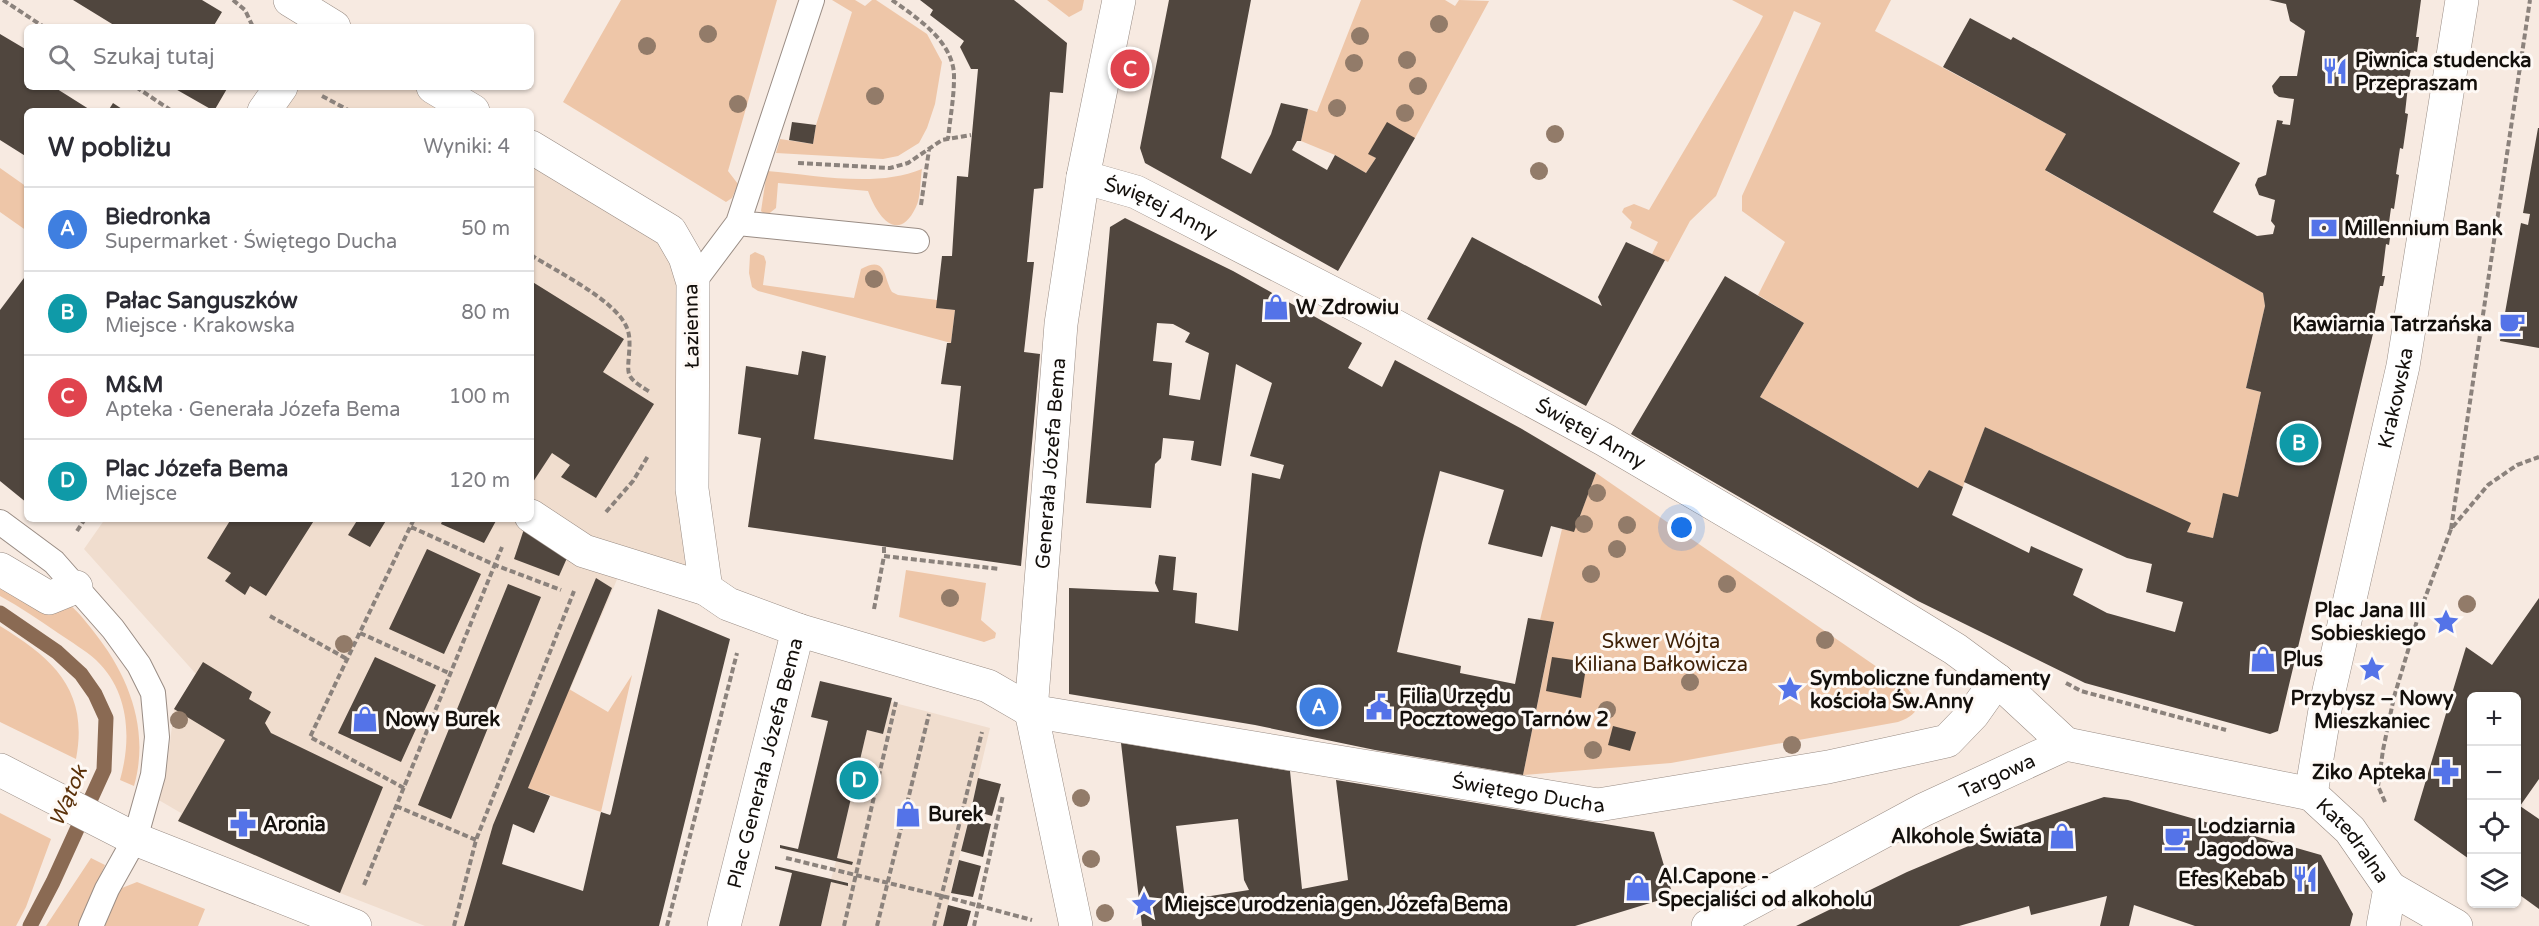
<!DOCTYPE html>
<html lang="pl">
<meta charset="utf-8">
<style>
body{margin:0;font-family:"Varela Round",sans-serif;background:#f7f7f7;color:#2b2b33}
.controls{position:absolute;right:18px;bottom:18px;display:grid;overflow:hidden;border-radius:9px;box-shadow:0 2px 4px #0004}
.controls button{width:54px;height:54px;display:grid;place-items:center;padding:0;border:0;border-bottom:2px solid #e1e1e2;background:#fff;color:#2b2b33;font:30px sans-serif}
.you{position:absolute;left:1682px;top:528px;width:21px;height:21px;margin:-15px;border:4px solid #fff;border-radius:50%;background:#1a73e8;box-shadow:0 0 0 9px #1a73e833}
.badge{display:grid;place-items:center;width:39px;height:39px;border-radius:50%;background:#5473e8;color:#fff;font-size:20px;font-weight:700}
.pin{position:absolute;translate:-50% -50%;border:3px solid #fff;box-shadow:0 2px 6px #0006}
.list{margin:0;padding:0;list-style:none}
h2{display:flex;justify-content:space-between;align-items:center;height:78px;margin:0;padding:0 24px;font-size:26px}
h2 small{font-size:20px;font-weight:400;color:#7c7c81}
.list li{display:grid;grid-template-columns:39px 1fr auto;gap:18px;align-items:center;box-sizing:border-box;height:84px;padding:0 24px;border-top:2px solid #e1e1e2}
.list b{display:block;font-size:22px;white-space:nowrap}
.list p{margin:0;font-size:20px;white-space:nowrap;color:#7c7c81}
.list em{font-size:20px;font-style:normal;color:#7c7c81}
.icon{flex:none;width:33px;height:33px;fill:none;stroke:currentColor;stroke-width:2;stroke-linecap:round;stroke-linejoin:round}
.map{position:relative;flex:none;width:2539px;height:926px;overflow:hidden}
.search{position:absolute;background:#fff;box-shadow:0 2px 4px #0004;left:24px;top:24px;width:510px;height:66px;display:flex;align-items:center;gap:15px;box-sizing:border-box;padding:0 21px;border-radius:9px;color:#7c7c81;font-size:22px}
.panel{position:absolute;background:#fff;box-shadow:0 2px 4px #0004;left:24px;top:108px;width:510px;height:414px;border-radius:9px}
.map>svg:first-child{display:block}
.built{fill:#f0ddce}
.green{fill:#eec6a8}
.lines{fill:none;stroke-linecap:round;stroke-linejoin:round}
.stream{stroke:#8a6a53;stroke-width:15}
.building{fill:#50463e;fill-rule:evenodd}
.service-casing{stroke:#998c84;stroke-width:26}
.pedestrian-casing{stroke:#998c84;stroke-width:34}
.minor-casing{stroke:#998c84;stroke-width:34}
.path{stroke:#8b827c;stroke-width:4;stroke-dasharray:6 3;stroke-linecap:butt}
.service{stroke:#fff;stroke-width:24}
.pedestrian{stroke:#fff;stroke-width:33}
.minor{stroke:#fff;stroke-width:33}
.tree{fill:#927b69}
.labels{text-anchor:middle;stroke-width:6;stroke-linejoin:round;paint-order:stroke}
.poi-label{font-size:20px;font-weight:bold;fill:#14100c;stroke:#fef9f5;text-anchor:start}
.street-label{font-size:20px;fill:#14100c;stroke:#fef9f5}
.park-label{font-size:20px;fill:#3f2107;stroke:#fef9f5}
.water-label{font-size:21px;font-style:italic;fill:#5b3109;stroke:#fef9f5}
</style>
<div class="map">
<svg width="2539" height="926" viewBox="0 0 2539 926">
<rect width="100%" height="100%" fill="#f7eae1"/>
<path class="built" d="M281 87H433L472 111H264Z
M531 147 685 257 706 589 624 563 513 824 484 926H425L340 893 178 821 181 813 157 799 167 767 174 709 196 674 84 549 105 519H531Z
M891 702 990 728 943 926H821L831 882 848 886V882L831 879 836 861 852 865 853 863 837 858 867 730 883 734Z"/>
<path class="green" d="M621 0H777L728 171 738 184 732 198 726 202 563 102Z
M832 0H855L865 6 872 0H876L927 34 942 62 935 104 927 128 919 143 898 156 883 159 776 153 780 139 813 144 816 125 852 12Z
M1047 0H1084L1082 10 1069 17Z
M1361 0H1445L1455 6 1459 0 1489 1 1415 138 1369 154 1376 158 1366 173 1335 155 1301 141 1308 109 1317 112Z
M1732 0H1891L1875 31 2066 134 2046 171 2263 293 2265 306 2246 388 2261 392 2238 497 2223 494 2213 538 2187 532 2190 523 1985 427 1963 487 1929 470 1918 488 1760 397 1804 323 1758 295 1785 242 1742 211V196L1821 23 1794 11 1716 196 1690 221 1668 262 1652 254 1658 242 1630 228 1632 222 1622 212 1624 208 1634 204 1649 210 1759 24 1763 16Z
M0 168 27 187V231L0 212Z
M922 169C920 180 921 197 916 207 898 245 877 216 868 191L778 183 776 208 766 216 761 211 767 171C815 175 877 188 922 169Z
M755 252 764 256 766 262 763 285 854 298 861 269C887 255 883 277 892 292L898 295 937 300V308L955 310 951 343 758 291 752 287 749 273 750 255Z
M1596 473 1906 687C1922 704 1921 714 1898 722L1671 763 1523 775 1554 623 1540 620 1562 529 1574 531Z
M906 570 986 583 981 620 996 633 995 638 984 642 899 617Z
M0 577C21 585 46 591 65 602 76 608 86 622 94 632 129 676 150 730 134 786L120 780C132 738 129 691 96 660 85 650 71 642 58 633 39 620 20 607 0 596Z
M0 626C54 659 89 691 76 759L0 722Z
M632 675 601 812 528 788 569 689 608 712Z
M0 813 51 839 26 907 16 926H0Z
M91 858 105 865 78 926H46Z
M137 882 205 909 198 926H102L117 890Z"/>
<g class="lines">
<path class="stream" d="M0 613 57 652 81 674 95 694 106 718 104 770 53 882 30 926"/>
</g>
<path class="building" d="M73 0H202L222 12 213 27H117Z
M920 0H1014L1067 43 1063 93 1050 92 1043 188 1034 189 1027 262H1034L1024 352 1040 354 1021 566 748 527 761 438 738 434 746 366 798 375 802 351 826 356 814 439 953 460 961 386 941 384 947 343H951L955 310 936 308 942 256H952L957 176 968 177 978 69H971L960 47 964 41 930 15 933 10Z
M1169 0H1251L1221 158 1251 174 1271 134 1281 103 1308 109 1301 141H1297L1292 150 1327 170 1335 155 1366 173 1376 158 1368 154 1387 122 1415 138 1338 271 1145 163 1140 148Z
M2269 0H2421L2416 37H2419L2417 52 2414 51 2409 79H2413L2412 86H2408L2405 113 2408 114 2403 149 2400 148 2396 174 2399 175 2394 209 2391 208 2387 237 2390 238 2389 245 2386 244 2382 276H2385L2383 286H2380L2374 317H2377L2278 731 2270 734 2085 683 1918 601 1631 434 1725 276 1804 323 1760 397 1918 488 1929 470 1963 487 1952 515 2029 553 2031 546 2083 569 2073 595 2107 613 2175 632 2183 602 2146 592 2152 564 2127 558 1964 482 1985 427 2191 523 2187 532 2213 538 2223 493 2238 497 2261 392 2246 388 2265 306 2263 293 2045 170 2066 134 1943 67 1970 18 2011 40 2013 37 2240 163 2213 212 2257 236 2273 234 2275 226 2271 221 2275 200 2259 195 2255 185 2258 178 2266 175 2277 120 2283 121 2282 124 2290 125 2294 99 2279 97 2274 93 2272 86 2280 76H2297L2305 31 2290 21 2286 4Z
M0 34 27 50V87H54L92 111H27V157L0 140Z
M172 87H228L214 111Z
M113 103 125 111H108Z
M792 122 816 125 813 144 789 140Z
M2538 128H2539V348L2500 341 2521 223 2528 225 2530 214 2523 213Z
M1125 218 1233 271 1362 343 1348 368 1382 387 1395 360 1522 429 1596 473 1574 532 1551 526 1542 557 1488 544 1504 490 1440 471 1422 543 1397 652 1461 666 1460 673 1515 684 1528 618 1554 622 1523 775 1375 750 1255 725 1069 694V588L1159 592 1155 583 1159 555 1176 557 1173 590 1197 593 1195 623 1238 631 1252 473 1280 479 1284 465 1250 456 1272 383 1236 364 1221 466 1191 460 1194 441 1163 438 1161 458 1155 464 1151 508 1086 503 1110 227ZM1157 323 1173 324 1190 333 1185 342 1209 353 1200 400 1169 395 1172 363 1153 361Z
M1472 237 1602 306 1598 297 1626 242 1665 260 1586 406 1427 319Z
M27 274V503L0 481V310Z
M531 281 624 339 603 372 654 404 596 498 561 477 570 465 552 453 531 485Z
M231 519H315L266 596 250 586 245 595 225 581 231 573 207 558Z
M358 519H387L370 547 348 535Z
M443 519H497L484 543 441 524Z
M524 529 567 558 559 576 514 559Z
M427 549 481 574 444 654 389 629Z
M596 578 612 588 528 788 550 796 534 833 513 824 502 864 583 891 601 812 610 815 611 813 658 609 730 639 659 926H464L493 825Z
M508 584 541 597 451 819 418 805Z
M2539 598V779L2520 806 2539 819V909L2517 893V696H2472V861L2414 820 2466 647 2492 665Z
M375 657 436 685 401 762 338 733Z
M1552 657 1587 662 1581 698 1546 691Z
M203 662 252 692 249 699 271 712 265 723 271 733 383 787 340 893 178 821 225 740 174 709Z
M820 681 892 698 883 734 867 730 837 858 853 862 852 865 780 848V845L798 849 828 721 811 717Z
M1613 726 1636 732 1630 751 1608 745Z
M1121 743 1290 771 1302 889 1348 880 1336 780 1654 832 1673 896 1575 926H1142ZM1238 819 1244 880 1249 890 1185 900 1176 826Z
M978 778 1001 784 992 816 971 810Z
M2104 797 2128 800 2321 855 2353 914 2350 926H2195L2134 905 2129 926H2100L2107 896 2031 915 2029 906 1959 926H1796L1907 872 2009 829Z
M969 819 991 824 983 857 961 851Z
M959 860 981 866 973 897 951 893Z
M775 866 848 883V886L831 882 821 926H779L792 873 775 869Z
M948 905 971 911 967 926H943Z"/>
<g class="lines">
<g class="service-casing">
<path id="service" d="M738 223 917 241
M693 283 738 223 812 0
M0 522 54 562 113 629 139 665 153 693 157 737 153 775 135 839 107 889 91 926"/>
</g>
<g class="pedestrian-casing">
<g id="pedestrian">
<path d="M0 569 49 598 76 587"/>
<path id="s1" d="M1031 711 1598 805 1828 767 1947 741 1973 714 1997 680"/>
<path d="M2390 888 2456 926"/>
</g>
</g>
<g class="minor-casing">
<g id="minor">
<path d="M290 0 334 27"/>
<path d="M433 87 473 111"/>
<path d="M264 111 281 87"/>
<path d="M531 147 670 231 685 257 693 283 692 489 706 589"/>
<path id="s2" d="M1083 177 1136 192 1371 313 1605 440 1816 564 1955 649 1997 680 2066 744"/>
<path d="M531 516 584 551 706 589 728 604 798 630 988 686 1031 711"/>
<path d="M0 770 135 839 355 926"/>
<path id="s3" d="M2311 794 2326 704 2403 366 2462 0"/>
<path id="s4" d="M2311 794 2350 830 2390 888 2383 926"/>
<path id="s5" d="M724 926 798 630"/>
<path id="s6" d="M1076 926 1031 711 1061 324 1083 177 1119 0"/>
<path id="s7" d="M1708 926 1923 810 2066 744 2311 794"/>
</g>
</g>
<path class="path" d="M3 0 44 27
M233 0 245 10 253 27
M892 0C917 18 955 42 954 78 954 98 950 119 948 139
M136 87 172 111
M322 96 350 111
M798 163 890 168 908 163 942 140 971 135
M921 205 929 150
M531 255C557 272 616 300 627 328 633 342 626 364 629 374 632 382 644 388 650 392
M606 512 633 481 648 456
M411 527 495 565 561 590
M2451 529 2530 0
M77 531 85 519
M884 547V556L1000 569
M874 609 884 556
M270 616 347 659
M360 633 451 674
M2066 683 2081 691 2226 730
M404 788 310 737 414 519
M2385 802 2378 786 2383 750 2394 697 2419 614 2451 529 2488 485 2517 465 2539 457
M396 806 476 840
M786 858 950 898 1032 920
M364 885 502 547
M454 926 476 840 574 591
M667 926 737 653
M844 926 896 702
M877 926 929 714
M934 926 982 732
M974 926 1003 795"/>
<use href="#service" class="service"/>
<use href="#pedestrian" class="pedestrian"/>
<use href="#minor" class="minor"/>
</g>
<g class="tree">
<circle cx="1439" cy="24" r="9"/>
<circle cx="708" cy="34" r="9"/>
<circle cx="1360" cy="36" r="9"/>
<circle cx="647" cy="46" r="9"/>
<circle cx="1407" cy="60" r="9"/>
<circle cx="1354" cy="63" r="9"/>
<circle cx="1418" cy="86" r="9"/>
<circle cx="875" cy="96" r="9"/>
<circle cx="738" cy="104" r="9"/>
<circle cx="1337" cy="108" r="9"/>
<circle cx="1405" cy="113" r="9"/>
<circle cx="1555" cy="134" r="9"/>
<circle cx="1539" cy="171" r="9"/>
<circle cx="874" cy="279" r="9"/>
<circle cx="1597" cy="493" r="9"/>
<circle cx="1584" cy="524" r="9"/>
<circle cx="1627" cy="525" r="9"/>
<circle cx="1617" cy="549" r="9"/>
<circle cx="1591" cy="574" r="9"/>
<circle cx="1727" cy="584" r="9"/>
<circle cx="950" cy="598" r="9"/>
<circle cx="2467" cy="604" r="9"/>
<circle cx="1825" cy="640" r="9"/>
<circle cx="344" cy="644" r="9"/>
<circle cx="1690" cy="682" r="9"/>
<circle cx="1607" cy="710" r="9"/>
<circle cx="179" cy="720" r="9"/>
<circle cx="1792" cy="745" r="9"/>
<circle cx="1593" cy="750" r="9"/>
<circle cx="1081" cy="798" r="9"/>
<circle cx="1091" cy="859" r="9"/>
<circle cx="1105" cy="913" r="9"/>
</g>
<defs>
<g id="restaurant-bare" transform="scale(2.07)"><path d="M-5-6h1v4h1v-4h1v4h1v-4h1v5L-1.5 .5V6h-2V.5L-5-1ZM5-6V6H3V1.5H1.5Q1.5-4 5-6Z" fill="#5473e8" stroke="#fef9f5" stroke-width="2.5" paint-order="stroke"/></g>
<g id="bank-bare" transform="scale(2.07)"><path d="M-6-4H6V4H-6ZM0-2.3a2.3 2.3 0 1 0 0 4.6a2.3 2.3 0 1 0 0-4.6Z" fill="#5473e8" stroke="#fef9f5" stroke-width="2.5" paint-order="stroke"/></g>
<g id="shop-bare" transform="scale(2.07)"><path d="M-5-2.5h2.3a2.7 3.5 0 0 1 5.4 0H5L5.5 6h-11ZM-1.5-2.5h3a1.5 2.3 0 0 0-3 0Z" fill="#5473e8" stroke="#fef9f5" stroke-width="2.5" paint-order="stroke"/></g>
<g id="cafe-bare" transform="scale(2.07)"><path d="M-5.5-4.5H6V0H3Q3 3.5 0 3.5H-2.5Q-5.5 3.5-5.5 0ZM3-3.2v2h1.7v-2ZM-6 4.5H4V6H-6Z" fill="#5473e8" stroke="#fef9f5" stroke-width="2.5" paint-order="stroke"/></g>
<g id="sight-bare" transform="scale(2.07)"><path d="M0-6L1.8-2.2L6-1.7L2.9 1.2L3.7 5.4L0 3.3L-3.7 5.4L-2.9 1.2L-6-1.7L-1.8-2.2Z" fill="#5473e8" stroke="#fef9f5" stroke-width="2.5" paint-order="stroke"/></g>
<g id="civic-bare" transform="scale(2.07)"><path d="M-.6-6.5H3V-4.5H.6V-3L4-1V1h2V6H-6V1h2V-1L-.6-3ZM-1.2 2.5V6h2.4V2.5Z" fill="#5473e8" stroke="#fef9f5" stroke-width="2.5" paint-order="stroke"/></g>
<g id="pharmacy-bare" transform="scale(2.07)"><path d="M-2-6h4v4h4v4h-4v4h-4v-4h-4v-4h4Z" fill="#5473e8" stroke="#fef9f5" stroke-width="2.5" paint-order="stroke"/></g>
</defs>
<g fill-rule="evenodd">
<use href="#restaurant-bare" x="2335" y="71"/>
<use href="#bank-bare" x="2324" y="228"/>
<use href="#shop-bare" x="1276" y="307"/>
<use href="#cafe-bare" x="2512" y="324"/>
<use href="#sight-bare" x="2446" y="622"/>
<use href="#shop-bare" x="2263" y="659"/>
<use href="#sight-bare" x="2372" y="669"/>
<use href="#sight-bare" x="1790" y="689"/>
<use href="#civic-bare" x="1379" y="707"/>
<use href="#shop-bare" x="365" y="719"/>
<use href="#pharmacy-bare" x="2446" y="772"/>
<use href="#shop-bare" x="908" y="814"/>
<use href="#pharmacy-bare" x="243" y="824"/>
<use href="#shop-bare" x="2062" y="836"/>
<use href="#cafe-bare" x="2177" y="838"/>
<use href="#restaurant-bare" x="2305" y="879"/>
<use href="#shop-bare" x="1638" y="888"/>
<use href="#sight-bare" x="1144" y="904"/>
</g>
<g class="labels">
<g class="poi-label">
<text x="2355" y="67">Piwnica studencka<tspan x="2355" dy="23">Przepraszam</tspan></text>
<text x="2344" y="235">Millennium Bank</text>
<text x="1296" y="314">W Zdrowiu</text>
<text x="2492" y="331" text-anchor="end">Kawiarnia Tatrzańska</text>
<text x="2426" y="617" text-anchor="end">Plac Jana III<tspan x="2426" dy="23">Sobieskiego</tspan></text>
<text x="2283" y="666">Plus</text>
<text x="1810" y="685">Symboliczne fundamenty<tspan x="1810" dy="23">kościoła Św.Anny</tspan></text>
<text x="1399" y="703">Filia Urzędu<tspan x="1399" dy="23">Pocztowego Tarnów 2</tspan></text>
<text x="2372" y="705" text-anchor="middle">Przybysz – Nowy<tspan x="2372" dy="23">Mieszkaniec</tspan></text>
<text x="385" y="726">Nowy Burek</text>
<text x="2426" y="779" text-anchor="end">Ziko Apteka</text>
<text x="928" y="821">Burek</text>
<text x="263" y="831">Aronia</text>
<text x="2197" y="833">Lodziarnia<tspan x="2197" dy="23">Jagodowa</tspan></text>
<text x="2042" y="843" text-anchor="end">Alkohole Świata</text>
<text x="1658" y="883">Al.Capone -<tspan x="1658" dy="23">Specjaliści od alkoholu</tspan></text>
<text x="2285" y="886" text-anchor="end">Efes Kebab</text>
<text x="1164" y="911">Miejsce urodzenia gen. Józefa Bema</text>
</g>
<g class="street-label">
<text dy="7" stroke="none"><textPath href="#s2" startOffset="84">Świętej Anny</textPath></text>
<text transform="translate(691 326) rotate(-91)" y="7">Łazienna</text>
<text dy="7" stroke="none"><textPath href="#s3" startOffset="405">Krakowska</textPath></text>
<text dy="7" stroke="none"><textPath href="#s2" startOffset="570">Świętej Anny</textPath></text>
<text dy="7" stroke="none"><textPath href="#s6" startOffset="468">Generała Józefa Bema</textPath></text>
<text dy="7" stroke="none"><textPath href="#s5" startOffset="168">Plac Generała Józefa Bema</textPath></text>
<text dy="7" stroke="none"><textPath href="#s7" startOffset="326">Targowa</textPath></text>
<text dy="7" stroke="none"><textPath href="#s1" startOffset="504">Świętego Ducha</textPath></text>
<text dy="7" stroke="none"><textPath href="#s4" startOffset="63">Katedralna</textPath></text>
</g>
<g class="park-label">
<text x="1661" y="648">Skwer Wójta<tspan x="1661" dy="23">Kiliana Bałkowicza</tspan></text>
</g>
<g class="water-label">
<text transform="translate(68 796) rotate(-66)" y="7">Wątok</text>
</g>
</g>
</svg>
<div class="controls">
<button>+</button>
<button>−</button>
<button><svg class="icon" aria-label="locate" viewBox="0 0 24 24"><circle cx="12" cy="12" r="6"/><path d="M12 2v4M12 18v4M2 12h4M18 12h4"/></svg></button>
<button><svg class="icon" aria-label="layers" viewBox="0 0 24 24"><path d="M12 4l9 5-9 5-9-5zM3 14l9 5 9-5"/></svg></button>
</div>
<div class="you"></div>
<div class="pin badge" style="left:1319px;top:707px;background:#3f7fe0">A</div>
<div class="pin badge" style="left:2299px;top:443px;background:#0f9aa8">B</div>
<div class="pin badge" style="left:1130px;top:69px;background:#e0444e">C</div>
<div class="pin badge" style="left:859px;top:780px;background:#0f9aa8">D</div>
<div class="search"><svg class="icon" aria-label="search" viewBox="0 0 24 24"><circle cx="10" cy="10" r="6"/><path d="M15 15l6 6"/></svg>Szukaj tutaj</div>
<section class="panel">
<h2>W pobliżu<small>Wyniki: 4</small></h2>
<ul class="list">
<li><span class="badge" style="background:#3f7fe0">A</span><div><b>Biedronka</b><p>Supermarket · Świętego Ducha</p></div><em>50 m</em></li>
<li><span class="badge" style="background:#0f9aa8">B</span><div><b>Pałac Sanguszków</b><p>Miejsce · Krakowska</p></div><em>80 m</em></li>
<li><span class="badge" style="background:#e0444e">C</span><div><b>M&amp;M</b><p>Apteka · Generała Józefa Bema</p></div><em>100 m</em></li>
<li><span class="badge" style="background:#0f9aa8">D</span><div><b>Plac Józefa Bema</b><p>Miejsce</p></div><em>120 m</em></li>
</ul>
</section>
</div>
